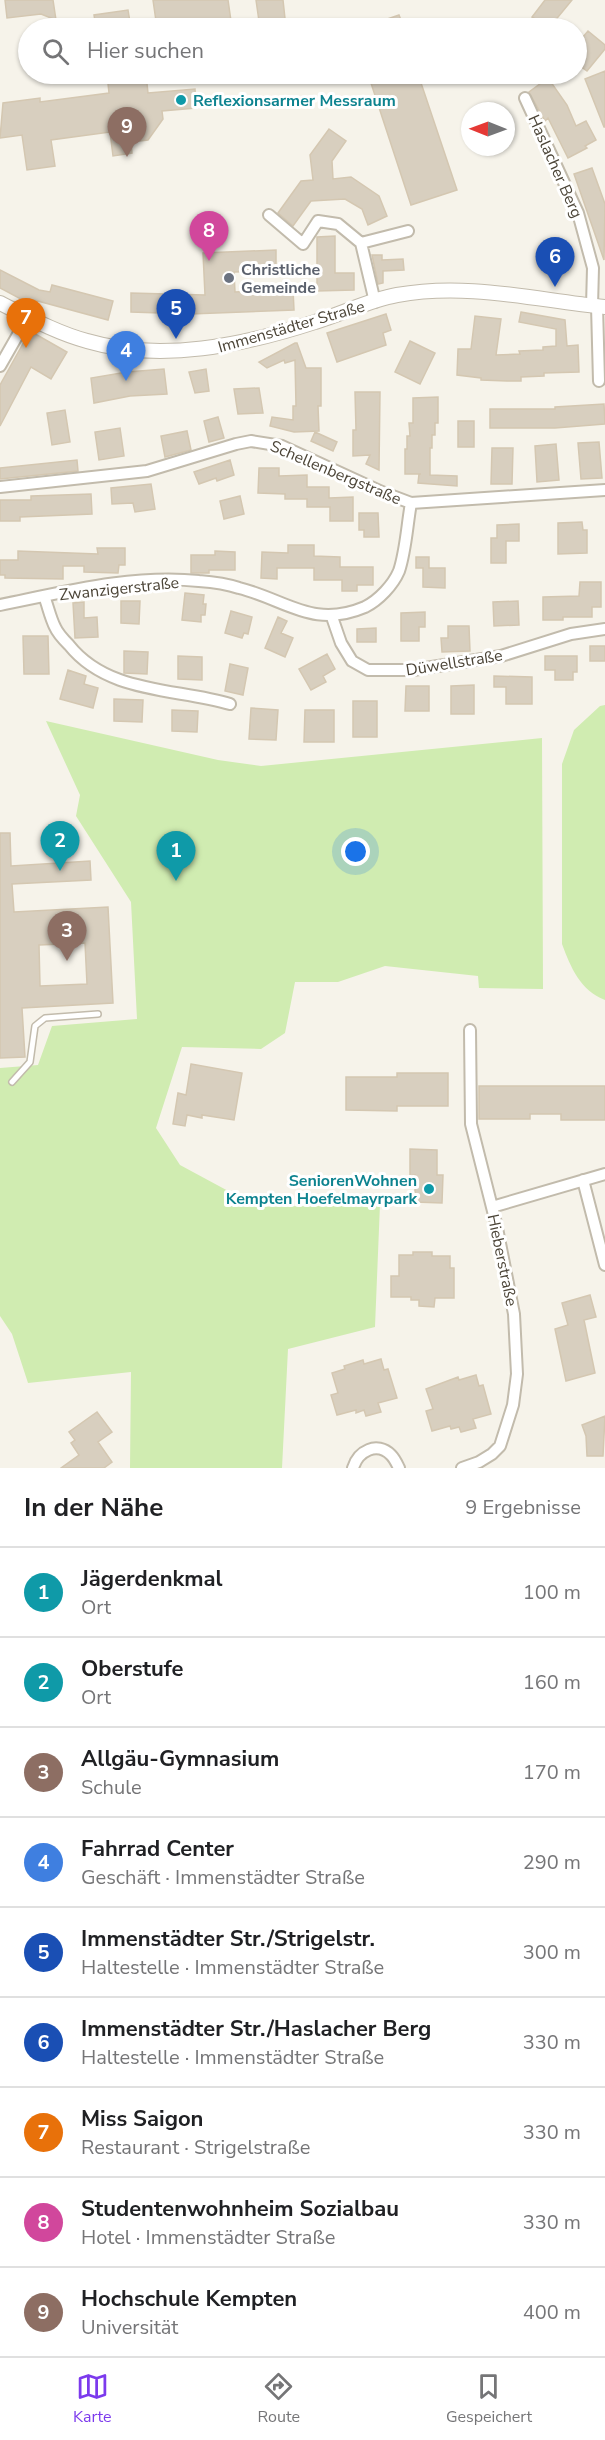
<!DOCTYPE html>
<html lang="de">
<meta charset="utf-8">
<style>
body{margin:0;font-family:"Nunito Sans",sans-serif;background:#f2f2f2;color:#202124}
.compass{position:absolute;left:461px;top:102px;width:54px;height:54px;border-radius:50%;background:#fff;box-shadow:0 2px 4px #0004;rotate:271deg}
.you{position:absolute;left:356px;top:852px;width:21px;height:21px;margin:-15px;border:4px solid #fff;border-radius:50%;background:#1a73e8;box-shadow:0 0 0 9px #1a73e833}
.badge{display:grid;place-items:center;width:39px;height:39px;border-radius:50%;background:#7c3aed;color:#fff;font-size:20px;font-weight:700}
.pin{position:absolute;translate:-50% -50px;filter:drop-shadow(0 2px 3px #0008)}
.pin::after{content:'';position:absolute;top:32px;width:21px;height:18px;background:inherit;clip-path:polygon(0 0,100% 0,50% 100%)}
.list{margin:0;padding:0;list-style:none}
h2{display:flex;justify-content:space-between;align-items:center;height:78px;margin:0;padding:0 24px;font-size:26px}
h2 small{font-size:20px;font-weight:400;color:#757577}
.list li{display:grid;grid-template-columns:39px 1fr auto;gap:18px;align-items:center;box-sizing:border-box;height:90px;padding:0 24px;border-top:2px solid #e0e0e0}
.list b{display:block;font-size:22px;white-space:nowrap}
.list p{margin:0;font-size:20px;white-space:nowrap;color:#757577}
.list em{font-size:20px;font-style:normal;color:#757577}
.icon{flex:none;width:33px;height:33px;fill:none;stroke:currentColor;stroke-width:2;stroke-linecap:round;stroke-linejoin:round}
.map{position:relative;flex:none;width:605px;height:1468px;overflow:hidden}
.search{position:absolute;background:#fff;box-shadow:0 2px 4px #0004;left:18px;right:18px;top:18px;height:66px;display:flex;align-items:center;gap:15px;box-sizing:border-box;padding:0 21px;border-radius:33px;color:#757577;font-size:22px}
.sheet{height:888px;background:#fff}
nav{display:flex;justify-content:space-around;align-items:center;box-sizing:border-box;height:84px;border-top:2px solid #e0e0e0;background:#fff;font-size:16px;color:#757577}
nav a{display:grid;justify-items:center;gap:3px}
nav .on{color:#7c3aed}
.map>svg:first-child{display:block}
.green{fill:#d0ecb1}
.building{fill:#d8cfbf;stroke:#d4c7b1;stroke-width:1.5;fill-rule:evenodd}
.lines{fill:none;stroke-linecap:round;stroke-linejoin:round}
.service-casing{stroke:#c2bbac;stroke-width:8}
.minor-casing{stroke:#c2bbac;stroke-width:14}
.tertiary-casing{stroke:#c2bbac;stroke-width:16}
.service{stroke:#fff;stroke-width:5}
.minor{stroke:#fff;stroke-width:10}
.tertiary{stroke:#fff;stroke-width:14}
.culture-dot{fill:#0f9aa8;stroke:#fff;stroke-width:2}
.worship-dot{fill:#6b7280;stroke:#fff;stroke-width:2}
.labels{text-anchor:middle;stroke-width:6;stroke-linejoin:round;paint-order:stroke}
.culture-label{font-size:16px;font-weight:bold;fill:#0d838f;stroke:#fff;text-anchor:start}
.street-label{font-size:16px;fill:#4b4437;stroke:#fff}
.worship-label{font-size:16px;font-weight:bold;fill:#5b616d;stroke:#fff;text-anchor:start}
</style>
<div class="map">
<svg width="605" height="1468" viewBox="0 0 605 1468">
<rect width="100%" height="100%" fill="#f6f3ea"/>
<path class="green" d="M605 705V1000C580 990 571 968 562 944V764L574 730 600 706Z
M46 721 218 760 261 766 542 738 543 989 479 988 478 976 385 966 338 982H295L285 1033 261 1049 182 1047 156 1128 180 1165 258 1207 380 1204 375 1327 288 1349 282 1468H130L131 1372 28 1383 12 1334 0 1316V1068L38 1065 52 1026 137 1019 131 902 76 816 80 795Z"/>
<path class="building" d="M5 0H53L56 20 41 14 7 18Z
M153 0H228L232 28H157Z
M256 0H283L286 28H260Z
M545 0H572L549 28 532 17Z
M128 10 131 28H96L94 15Z
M399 15 404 28H364V27Z
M588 31 605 45V49L587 71 576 63V45Z
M605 71V127H604L585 79Z
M107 74H146L148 93 195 89 196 108 162 111 163 119 148 140 131 142 132 153 113 156 110 132 51 140 55 166 27 170 22 135 0 138 3 103 40 98V102L109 93Z
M368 74H418L457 190 411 205Z
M548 78 567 105 576 126 586 121 596 140 585 146 587 148 568 158 548 118 545 121 529 92Z
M329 129 346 141 332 161 333 179 351 177 379 196 387 216 368 225 362 209 345 199 311 201 293 226 278 213 301 181 313 180 310 155Z
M592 168 605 204 604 260 574 174Z
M335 236V273H354V290L317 291V237Z
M276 250V271L234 272 235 292 293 289 294 310 190 314 131 312V293L205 295 203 253Z
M372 255H382V260L403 259 404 270 383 271V283L378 284Z
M0 270 39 290 50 292 52 285 113 301 108 320 34 300 32 305 0 288Z
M521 312 565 320 567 346 578 345 579 372 544 373V376L521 377V381H507L481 380V378L457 375 458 349H471L475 316 501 319 496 355 520 354 519 351 543 350V347L556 346V329L519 322Z
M386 314 391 330 383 333 386 345 337 362 327 333Z
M30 331 67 352 51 379 31 367 0 426V385Z
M410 341 435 353 420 384 395 372Z
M295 343H297L306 368H321V406H318L319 431 294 432 270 426 272 417 293 420V406H296L295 360 285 363 284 360 267 368 259 362Z
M164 369 167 394 130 396 94 403 91 378 127 372Z
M206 369 209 391 195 393 189 372Z
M259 388 263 413 238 414 234 389Z
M355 392H380L379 470 366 464 370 455 353 456V430H356Z
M438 397V423H435V435H432V448H430V475L457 476V486L418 483 419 474H421H405V449H407V436H410L409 423H413V398Z
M604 404 605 424 555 428H490V409H555V407Z
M65 410 70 442 52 445 47 413Z
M218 417 224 438 209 442 204 421Z
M458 421H474V447H458Z
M120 428 124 456 99 460 95 432Z
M187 431 191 450 165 457 161 436Z
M315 432 337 442 333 451 311 441Z
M599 442 602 478 581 479 578 443Z
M556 444 559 480 537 482 535 446Z
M492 448H513L512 484H491Z
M77 460 78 471 0 479V468Z
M230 460 234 475 217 481 216 478 199 484 194 472Z
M259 468H279V476L307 475V487H329V498L353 497V521H330V507H307V499H285V494L258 493Z
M151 484 155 509 135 512 133 503 112 504 111 488Z
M91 494 92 514 20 517V521H0V500H31V496Z
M240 496 244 514 224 519 220 501Z
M359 513H378L379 537H364V530H359Z
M582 522 583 530H587V553L558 554V523Z
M519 524V541H506V563H491V538H497V525Z
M288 545H314V556L340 557V567H373V585H357V591H342V580H314V568H277V579L261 578 262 552 288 553Z
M97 548H125V565H119L118 573 84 572V566H63V579L5 578V575H0V560H18V551L98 554Z
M215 551 235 552V570H209V573H191V555H215Z
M416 557H429V568H445V588L423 587V568H416Z
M580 582H601V607H592V617H563V620H543V597L579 596Z
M185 593 204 595 203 604H206L205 615H201V622L182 620Z
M121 601H140L139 624 121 623Z
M518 601 519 625 494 626 493 602Z
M84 602V618L97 617 98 637 75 638 73 603Z
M231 611 252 617 248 634 244 633 242 638 225 633Z
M425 612V627H419V641H401V613Z
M278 617 287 621 281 633 293 638 285 657 265 648Z
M448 626H469L470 651 442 652 441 638H448Z
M376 628V642H357V629Z
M23 636H48L49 674H24Z
M590 646H605V661H590Z
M124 651 148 652 147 674 124 673Z
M327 654 335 669 323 676 326 682 311 690 299 669Z
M178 656 202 657V680L178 679Z
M545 656H577V672H573V680H555V670H545Z
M230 664 248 668 243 695 225 691Z
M68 670 86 676 84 684 98 688 93 708 60 699Z
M494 676 532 677V704H506V687H494Z
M474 685V714H451V686Z
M406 686H429V711H405Z
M114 699 143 700 142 722 114 721Z
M353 701H377V737H353Z
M251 708 278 710 276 740 249 739Z
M172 710 198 711 197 732 172 731Z
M305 710H334V742H304Z
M0 833H10L11 866 90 861 91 880 12 884 14 912 108 907 113 1003 22 1008 25 1057 0 1058ZM85 943 87 984 40 986 39 945Z
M191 1064 242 1073 234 1120 202 1115V1118L187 1115 185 1126 173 1124 178 1093 186 1095Z
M397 1073H448V1106H397V1111L346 1110V1077H397Z
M479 1086H605V1120H561V1114H530V1119H479Z
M410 1149 437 1150V1175H443L442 1203 415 1202V1175L410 1176Z
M413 1252H432V1256H450V1268H454V1298H435L434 1307 419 1306V1300H411V1297H391V1276H399V1255H413Z
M590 1295 596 1317 584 1320 595 1373 566 1381 555 1329 568 1325 562 1303Z
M381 1359 384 1370 388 1369 397 1398 378 1403 381 1412 366 1416 364 1410 356 1413V1410L337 1415 331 1395 338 1393 332 1373 345 1369 344 1366 363 1360 364 1364Z
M476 1375 479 1386 483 1385 491 1414 473 1419 476 1428 461 1432 459 1427 451 1429 450 1426 432 1431 426 1411 433 1409 426 1389 458 1377 459 1380Z
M97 1412 112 1432 98 1442 112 1462 104 1468H61L79 1455 71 1443 75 1440 69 1432Z
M605 1416 603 1456H587L586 1436 582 1425Z"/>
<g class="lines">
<g class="service-casing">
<path id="service" d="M12 1082 30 1062 35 1026 45 1018 98 1014"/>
</g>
<g class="minor-casing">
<path id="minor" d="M525 98 578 213 593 268 592 306
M269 215 303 244 318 221 338 224 361 243 375 302
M361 243 408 231
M597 306 599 381
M0 366 28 317
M0 487 147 471 236 444 251 441 282 446 382 492 411 503 605 490
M44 596C48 606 50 617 55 627 58 634 64 640 69 645 108 694 176 688 230 704
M0 605C64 592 133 574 199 581 212 582 227 584 239 588 287 600 313 629 365 607 379 600 393 585 399 571 406 550 407 525 411 503
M332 617 341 643 352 661 368 670H413L501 656 571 634 605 629
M583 1180 605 1265
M492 1207 605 1174
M353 1468C358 1451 377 1441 391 1455 395 1459 397 1464 399 1468
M462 1468 479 1462 492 1454 500 1446 513 1405 517 1374 514 1314 496 1223 471 1124 470 1030"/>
</g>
<g class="tertiary-casing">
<path id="tertiary" d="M0 303C28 317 57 333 87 341 161 363 244 345 315 322 342 314 369 300 397 295 467 282 535 300 605 307"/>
</g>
<use href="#service" class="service"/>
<use href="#minor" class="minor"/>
<use href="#tertiary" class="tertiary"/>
</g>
<g class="culture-dot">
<circle cx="181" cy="100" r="6"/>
<circle cx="429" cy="1189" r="6"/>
</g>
<circle class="worship-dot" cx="229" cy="278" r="6"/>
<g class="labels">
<g class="culture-label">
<text x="193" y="106">Reflexionsarmer Messraum</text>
<text x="417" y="1186" text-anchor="end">SeniorenWohnen<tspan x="417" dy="18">Kempten Hoefelmayrpark</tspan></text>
</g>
<g class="street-label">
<text transform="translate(556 166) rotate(66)" y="6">Haslacher Berg</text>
<text transform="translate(291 326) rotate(-16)" y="6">Immenstädter Straße</text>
<text transform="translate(336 472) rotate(23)" y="6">Schellenbergstraße</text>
<text transform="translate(119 588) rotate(-6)" y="6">Zwanzigerstraße</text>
<text transform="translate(454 662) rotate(-9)" y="6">Düwellstraße</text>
<text transform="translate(503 1260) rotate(78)" y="6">Hieberstraße</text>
</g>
<g class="worship-label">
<text x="241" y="275">Christliche<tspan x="241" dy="18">Gemeinde</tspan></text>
</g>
</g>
</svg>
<svg class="compass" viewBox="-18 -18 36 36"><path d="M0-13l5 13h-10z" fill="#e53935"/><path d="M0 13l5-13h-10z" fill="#757577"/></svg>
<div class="you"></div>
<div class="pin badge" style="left:176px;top:881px;background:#0f9aa8">1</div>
<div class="pin badge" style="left:60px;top:871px;background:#0f9aa8">2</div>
<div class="pin badge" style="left:67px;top:961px;background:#8d6e63">3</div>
<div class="pin badge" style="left:126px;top:381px;background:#3f7fe0">4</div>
<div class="pin badge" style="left:176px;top:339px;background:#1a4fb4">5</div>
<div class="pin badge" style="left:555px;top:287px;background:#1a4fb4">6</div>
<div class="pin badge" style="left:26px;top:348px;background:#e8710a">7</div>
<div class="pin badge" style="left:209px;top:261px;background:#d1479c">8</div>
<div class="pin badge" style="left:127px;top:157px;background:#8d6e63">9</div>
<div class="search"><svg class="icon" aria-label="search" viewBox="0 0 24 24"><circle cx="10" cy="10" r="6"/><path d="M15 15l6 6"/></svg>Hier suchen</div>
</div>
<section class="sheet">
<h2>In der Nähe<small>9 Ergebnisse</small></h2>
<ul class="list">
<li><span class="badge" style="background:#0f9aa8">1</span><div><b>Jägerdenkmal</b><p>Ort</p></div><em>100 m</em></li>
<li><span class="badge" style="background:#0f9aa8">2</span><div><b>Oberstufe</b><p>Ort</p></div><em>160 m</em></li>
<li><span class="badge" style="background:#8d6e63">3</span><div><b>Allgäu-Gymnasium</b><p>Schule</p></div><em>170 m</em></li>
<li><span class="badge" style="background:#3f7fe0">4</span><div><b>Fahrrad Center</b><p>Geschäft · Immenstädter Straße</p></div><em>290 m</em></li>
<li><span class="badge" style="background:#1a4fb4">5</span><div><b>Immenstädter Str./Strigelstr.</b><p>Haltestelle · Immenstädter Straße</p></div><em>300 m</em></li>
<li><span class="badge" style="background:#1a4fb4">6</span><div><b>Immenstädter Str./Haslacher Berg</b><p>Haltestelle · Immenstädter Straße</p></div><em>330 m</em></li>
<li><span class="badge" style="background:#e8710a">7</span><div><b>Miss Saigon</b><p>Restaurant · Strigelstraße</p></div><em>330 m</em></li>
<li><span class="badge" style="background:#d1479c">8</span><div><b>Studentenwohnheim Sozialbau</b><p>Hotel · Immenstädter Straße</p></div><em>330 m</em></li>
<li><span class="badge" style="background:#8d6e63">9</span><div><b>Hochschule Kempten</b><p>Universität</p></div><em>400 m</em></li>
</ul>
</section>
<nav>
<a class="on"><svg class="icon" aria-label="map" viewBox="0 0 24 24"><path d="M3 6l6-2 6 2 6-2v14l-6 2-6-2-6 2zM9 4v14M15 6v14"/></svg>Karte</a>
<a><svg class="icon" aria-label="directions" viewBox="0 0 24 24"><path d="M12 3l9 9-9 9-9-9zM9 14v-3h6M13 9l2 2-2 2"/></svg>Route</a>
<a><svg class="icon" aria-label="saved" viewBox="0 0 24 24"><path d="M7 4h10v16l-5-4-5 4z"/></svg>Gespeichert</a>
</nav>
